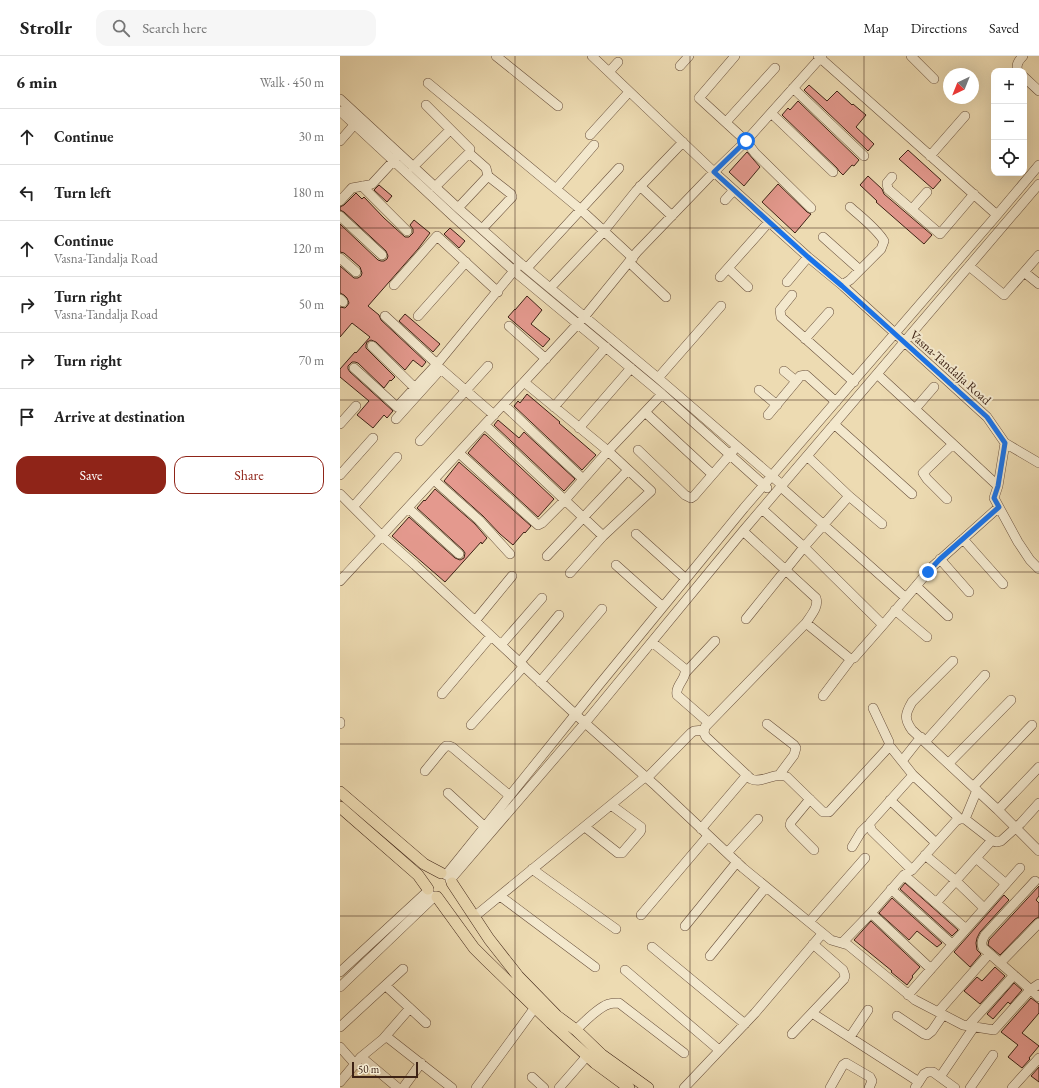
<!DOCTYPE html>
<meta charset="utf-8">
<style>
body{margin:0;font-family:"EB Garamond",serif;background:#f6f6f6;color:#222}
.controls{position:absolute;right:12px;top:12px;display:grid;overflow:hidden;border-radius:8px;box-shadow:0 4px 16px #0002}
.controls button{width:36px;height:36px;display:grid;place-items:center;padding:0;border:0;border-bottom:1px solid #e0e0e0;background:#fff;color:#222;font:20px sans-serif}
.compass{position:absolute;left:603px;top:12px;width:36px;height:36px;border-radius:50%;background:#fff;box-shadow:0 4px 16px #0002;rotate:223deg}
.scale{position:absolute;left:12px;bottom:10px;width:66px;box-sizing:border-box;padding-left:4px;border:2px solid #3d2215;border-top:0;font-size:11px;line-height:14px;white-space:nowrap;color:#3d2215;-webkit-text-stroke:3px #f3e8cd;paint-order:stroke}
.stop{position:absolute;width:12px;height:12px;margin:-9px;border:3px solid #1a73e8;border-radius:50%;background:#fff}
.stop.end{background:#1a73e8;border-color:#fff;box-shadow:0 1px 4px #0008}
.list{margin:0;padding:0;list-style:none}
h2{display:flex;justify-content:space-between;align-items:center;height:52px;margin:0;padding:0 16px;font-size:17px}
h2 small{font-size:13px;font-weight:400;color:#767676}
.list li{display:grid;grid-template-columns:26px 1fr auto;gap:12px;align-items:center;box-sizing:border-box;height:56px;padding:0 16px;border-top:1px solid #e0e0e0}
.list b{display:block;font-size:15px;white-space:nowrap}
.list p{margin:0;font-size:13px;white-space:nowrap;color:#767676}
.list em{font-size:13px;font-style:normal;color:#767676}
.actions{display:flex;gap:8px;padding:12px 16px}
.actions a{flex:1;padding:9px 0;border:1px solid #8f2418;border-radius:12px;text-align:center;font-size:14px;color:#8f2418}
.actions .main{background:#8f2418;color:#fff}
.icon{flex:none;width:22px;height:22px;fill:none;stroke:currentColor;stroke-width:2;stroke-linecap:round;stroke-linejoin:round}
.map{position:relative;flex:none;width:699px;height:1032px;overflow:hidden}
header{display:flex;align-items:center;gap:24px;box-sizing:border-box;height:56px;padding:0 20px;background:#fff;border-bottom:1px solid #e0e0e0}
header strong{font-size:19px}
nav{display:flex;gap:22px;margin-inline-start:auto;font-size:14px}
.search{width:280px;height:36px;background:#f6f6f6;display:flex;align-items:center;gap:10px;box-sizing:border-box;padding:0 14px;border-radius:12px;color:#767676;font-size:15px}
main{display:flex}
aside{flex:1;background:#fff}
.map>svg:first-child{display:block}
.building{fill:#e4998e;stroke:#3d2215}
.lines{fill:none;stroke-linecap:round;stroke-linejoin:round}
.minor-casing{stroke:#69503c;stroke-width:10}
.major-casing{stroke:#3d2215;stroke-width:12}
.minor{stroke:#f3e8cd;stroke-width:9}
.major{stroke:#eddbb2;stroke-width:11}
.route{stroke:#1a73e8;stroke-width:5}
.grid{fill:none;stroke:#3d2215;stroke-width:1;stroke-opacity:0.55}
.labels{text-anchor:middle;stroke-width:4;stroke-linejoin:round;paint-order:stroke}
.street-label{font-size:13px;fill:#3d2215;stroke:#f3e8cd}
</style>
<header>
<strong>Strollr</strong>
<div class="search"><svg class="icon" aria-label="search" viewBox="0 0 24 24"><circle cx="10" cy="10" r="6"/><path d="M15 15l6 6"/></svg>Search here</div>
<nav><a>Map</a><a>Directions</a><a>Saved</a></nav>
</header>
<main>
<aside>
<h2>6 min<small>Walk · 450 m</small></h2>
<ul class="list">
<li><svg class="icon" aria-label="ahead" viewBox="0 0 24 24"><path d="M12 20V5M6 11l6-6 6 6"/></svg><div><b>Continue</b></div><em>30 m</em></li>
<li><svg class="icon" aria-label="left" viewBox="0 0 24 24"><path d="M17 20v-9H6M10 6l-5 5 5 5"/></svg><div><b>Turn left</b></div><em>180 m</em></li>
<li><svg class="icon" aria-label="ahead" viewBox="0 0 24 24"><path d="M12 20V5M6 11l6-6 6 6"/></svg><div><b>Continue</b><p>Vasna-Tandalja Road</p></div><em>120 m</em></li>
<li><svg class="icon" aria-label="right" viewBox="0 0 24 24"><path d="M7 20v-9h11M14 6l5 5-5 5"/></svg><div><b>Turn right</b><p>Vasna-Tandalja Road</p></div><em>50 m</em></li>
<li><svg class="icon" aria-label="right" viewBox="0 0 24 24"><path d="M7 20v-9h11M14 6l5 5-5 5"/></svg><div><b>Turn right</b></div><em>70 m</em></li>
<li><svg class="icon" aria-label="arrive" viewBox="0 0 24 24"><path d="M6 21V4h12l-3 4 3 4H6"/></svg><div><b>Arrive at destination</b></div></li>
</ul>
<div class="actions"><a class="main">Save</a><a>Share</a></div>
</aside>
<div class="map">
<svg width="699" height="1032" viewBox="0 0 699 1032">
<rect width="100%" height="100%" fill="#eddbb2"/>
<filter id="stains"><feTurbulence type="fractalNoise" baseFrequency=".005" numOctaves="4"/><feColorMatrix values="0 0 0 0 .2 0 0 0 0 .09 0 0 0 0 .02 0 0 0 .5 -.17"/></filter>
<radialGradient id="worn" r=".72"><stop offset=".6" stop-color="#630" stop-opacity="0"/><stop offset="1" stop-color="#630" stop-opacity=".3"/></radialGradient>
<path class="building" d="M469 29 487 45 497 35 512 49 513 48 526 59 516 71 534 88 528 95 464 34Z
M458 45 519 104 514 110 512 109 503 119 499 115 497 112 442 59 448 52 450 54Z
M568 94 601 124 593 133 559 103Z
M407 96 420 111 404 130 389 116Z
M528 120 542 133 544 138 592 179 584 188 536 146 537 145 520 129Z
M438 128 467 156 471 158 455 177 422 146Z
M39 129 52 140 47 146 34 134Z
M16 137 22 143 24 141 44 162 65 181H69L73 177V173L70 169 74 164 90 177 78 193 28 250 39 259 41 264 86 306 82 311 73 304 65 314 36 286 31 284 27 286 26 289V292L55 321 51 325 50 324 44 332 18 307 15 306H12L8 310V313L10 316 53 355 47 362 44 359 33 372 17 359 29 345 0 321V313L15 296 16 297 30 281 12 267 0 281V251L5 252 7 250 9 247 7 242 4 239 0 237V210L14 222H18L21 220 22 217 20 211 4 197 0 196V168L38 204 41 205H44L47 203 48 200 46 195 4 156 0 154V151L4 149Z
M110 172 125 185 119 192 104 178Z
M187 240 202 254 191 268 210 283 203 291 168 261 175 253V254Z
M65 258 100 288 93 296 59 265Z
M187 338 220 366 219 367 256 399 242 414 174 350 178 345 180 347Z
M158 364 179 382 184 376 235 423 224 435 154 369Z
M144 378 146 379 214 443 198 461 128 397Z
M119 406 191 470 185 477 184 476 173 489 160 478 143 460 104 425Z
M95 433 135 468 147 482 142 488 141 486 105 526 52 480 69 461 115 502 120 504 124 502 125 497 123 494 77 452 84 444 85 445Z
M565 827 618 874 612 880 560 833Z
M699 830V840L696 844 699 847V861L695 863 660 899 648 889 649 884Z
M664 839 669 844 640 876 637 882 636 887 637 894 641 898 630 911 614 896Z
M552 842 602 887 597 891 577 875 569 884 539 857Z
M531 865 580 911 572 920 573 921 567 929 551 916 552 915 514 884Z
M655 911 665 920 640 948 624 935 637 921 642 925Z
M674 927 682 934 670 948 668 946 653 963 647 958Z
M691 942 699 948V957L682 977 699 990 689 1002 690 1003 682 1012 668 1001 678 989 661 976Z
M699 1011V1026L691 1020Z"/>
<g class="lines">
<g class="minor-casing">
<path id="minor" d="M156 0 218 50
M252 0 374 116 468 201 502 229 647 361 665 387 658 430 654 442 678 486 690 504 699 513
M395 0 359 42 406 85 415 97 471 152
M478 0 657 159
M571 0 594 23
M340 10 349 0
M678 15C675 9 679 4 683 0
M269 16 278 6
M684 21 699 35
M88 27 240 153 293 202
M453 32 524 100
M0 43 118 152 180 207 318 322 442 429
M86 49 130 93 129 97
M0 55 114 161 174 215 322 338 427 432
M431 57 493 116
M386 66 435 12
M250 79 289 36
M0 85 14 69
M590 100 625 60
M73 111 110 74
M552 121 547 127 548 133 600 178 634 138
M22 130 67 175
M300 130 332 160
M95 131 129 97 146 112 148 120 171 138 172 141 142 173
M216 133 254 89
M385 144 394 134
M0 145 12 132 29 129 32 128 57 101
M118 152 148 120
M572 153 587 136
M0 160 42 199
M483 181 520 214
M0 202 16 216
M289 206 326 241
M629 210 664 239 699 199
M187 212 279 112
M388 212 408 231
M684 216 699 228
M380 221 429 166
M447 226 468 201
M54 229 97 180 158 236
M502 229 510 224 541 193 544 185C536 172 521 161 510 151
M211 231 264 175 296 135 343 86
M452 239 440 254 441 261 514 326
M0 243 3 246
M45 260 97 308
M78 260 126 206
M169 270 206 303
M465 283 489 256
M32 290 75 332
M14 312 57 351 97 308 177 211
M444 315 456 325
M537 318 613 388 658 430
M318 322 381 250
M184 326 268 395 305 356 372 418
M419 334 437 349
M164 349 243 423
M214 351 266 291
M575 353 594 331
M305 356 322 338
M428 359 458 323 460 320 466 319 496 346
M56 363 101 313 154 359
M0 368 16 350
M494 368 572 438
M145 369 263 480
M239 372 291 312
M80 385 148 310
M665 387 699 407
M298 394 345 439 351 442 354 440 393 395
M119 397 198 469 202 467 225 444 268 395 311 435 263 480 230 517
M467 400 509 440 542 468
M0 419 33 382
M94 424 139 464 170 498
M441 431 566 542
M0 438 42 480 75 509 235 658 316 730 403 812 491 884 508 889 575 944 623 969 654 974 690 934 699 928
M607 443 587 423 583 417 613 388
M13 451 57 401
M68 452 119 498
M422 453 464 491 543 569
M403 475 476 542C479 551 471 559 466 567L365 671 364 677 366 681 411 723C423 728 435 715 447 721L483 756H489L546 694 549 689V686L533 652
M296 478 346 523
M623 483 663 528
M207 500 288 414
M600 503 629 536
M276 509 323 551
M0 525 245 260 297 196 374 116 406 85 482 0
M576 530 608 560
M555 554 587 581
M406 563 464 491 509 440
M135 565 172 520
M466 567 509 602 511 603 514 602 543 569 593 510 659 451
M312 586 345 613C347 623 335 629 337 639L369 667
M161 589 202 542
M613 605 572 646C565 658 564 663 572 674L658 754 699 795
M180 606 219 559
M346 616 375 585
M200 626 262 553
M102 638 151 580
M483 640 511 603
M0 666V668
M427 668 454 689 456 692 454 699 439 719
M131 669 184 610
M585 686 645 619
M549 689 573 719 620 763
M562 705 581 681
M609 707 671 644
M85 715 103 693 106 690H109L112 691 170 740
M307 722 351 677 354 675 364 674
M633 731 692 669
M108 737 145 771
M470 743 451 766 450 769 452 772 474 794
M550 744 596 787
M658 754 699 711
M625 763 637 734
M245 771 278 797H282L300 776 301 774V771L271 749
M361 773 407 719
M512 791 521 776 527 770H530
M387 797 418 763
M585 799 615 824 644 852
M636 802 666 828
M192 813 276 873
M572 814 532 775 530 770V767L573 719
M106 819 259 629 404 452 657 159 699 109
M564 819 626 873
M110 824 245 667 403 475 699 128
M695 825 645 879C642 884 641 887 643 892L699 941
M551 833 612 888
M160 840 255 911
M596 847 652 784
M531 857 591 913
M301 859 368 780
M134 861 305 721
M469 866 525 802
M345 870 397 806
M502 887 531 857 564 819 572 814 616 765 620 763H625L652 784 656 786 661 785 681 767 699 747
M312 891 405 968
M370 900 426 831
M660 907 699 867
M285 914 379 994
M0 916 89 834
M46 930 86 967
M0 931 95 840
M568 939 680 812
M598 956 649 898
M472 957 579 1026
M557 960 584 978 587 979 592 975 603 959
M628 970 674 919
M0 971 63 913
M236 974C243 967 260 950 269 948 272 947 276 947 279 947L344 997
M452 978 504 923 505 920 503 914 473 888
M510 981 528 954
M43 983 70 952
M0 991 16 1009
M21 1001 58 1032
M192 1021 204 1032
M600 1021 634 971
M0 1026 21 1001 43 983 47 981 112 1032
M63 1032 81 1007
M136 1032 199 946
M219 1032 247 1000
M344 1032 415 957 482 878
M490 1032 503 1009 506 1007 530 1021 532 1025 529 1032
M575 1032 584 1018 588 1016H593L615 1032
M630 1032 653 999
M672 1032 699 1002"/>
</g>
<g class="major-casing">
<path id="major" d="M0 736 84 808 101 817
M0 751 78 819 88 833
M112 827 149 883 178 920 217 960 236 974 262 999 308 1032
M97 841 134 892 145 903 211 967 255 1007 289 1032"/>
</g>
<use href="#minor" class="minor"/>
<use href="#major" class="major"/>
</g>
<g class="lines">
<path class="route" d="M406 85 374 116 468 201 502 230 647 361 665 387 658 430 654 442 659 451 600 503 588 516"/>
</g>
<path class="grid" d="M175 0V1032M350 0V1032M524 0V1032M0 172H699M0 344H699M0 516H699M0 688H699M0 860H699"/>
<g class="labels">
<g class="street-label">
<text transform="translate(611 311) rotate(42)" y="5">Vasna-Tandalja Road</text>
</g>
</g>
<rect width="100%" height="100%" filter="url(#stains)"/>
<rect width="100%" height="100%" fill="url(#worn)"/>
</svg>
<div class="controls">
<button>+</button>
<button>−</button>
<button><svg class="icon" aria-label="locate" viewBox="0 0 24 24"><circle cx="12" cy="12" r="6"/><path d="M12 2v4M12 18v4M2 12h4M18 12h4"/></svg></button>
</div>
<svg class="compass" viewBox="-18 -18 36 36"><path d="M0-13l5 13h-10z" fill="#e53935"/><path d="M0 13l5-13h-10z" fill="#767676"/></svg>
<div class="scale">50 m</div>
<div class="stop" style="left:406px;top:85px"></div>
<div class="stop end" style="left:588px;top:516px"></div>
</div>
</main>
